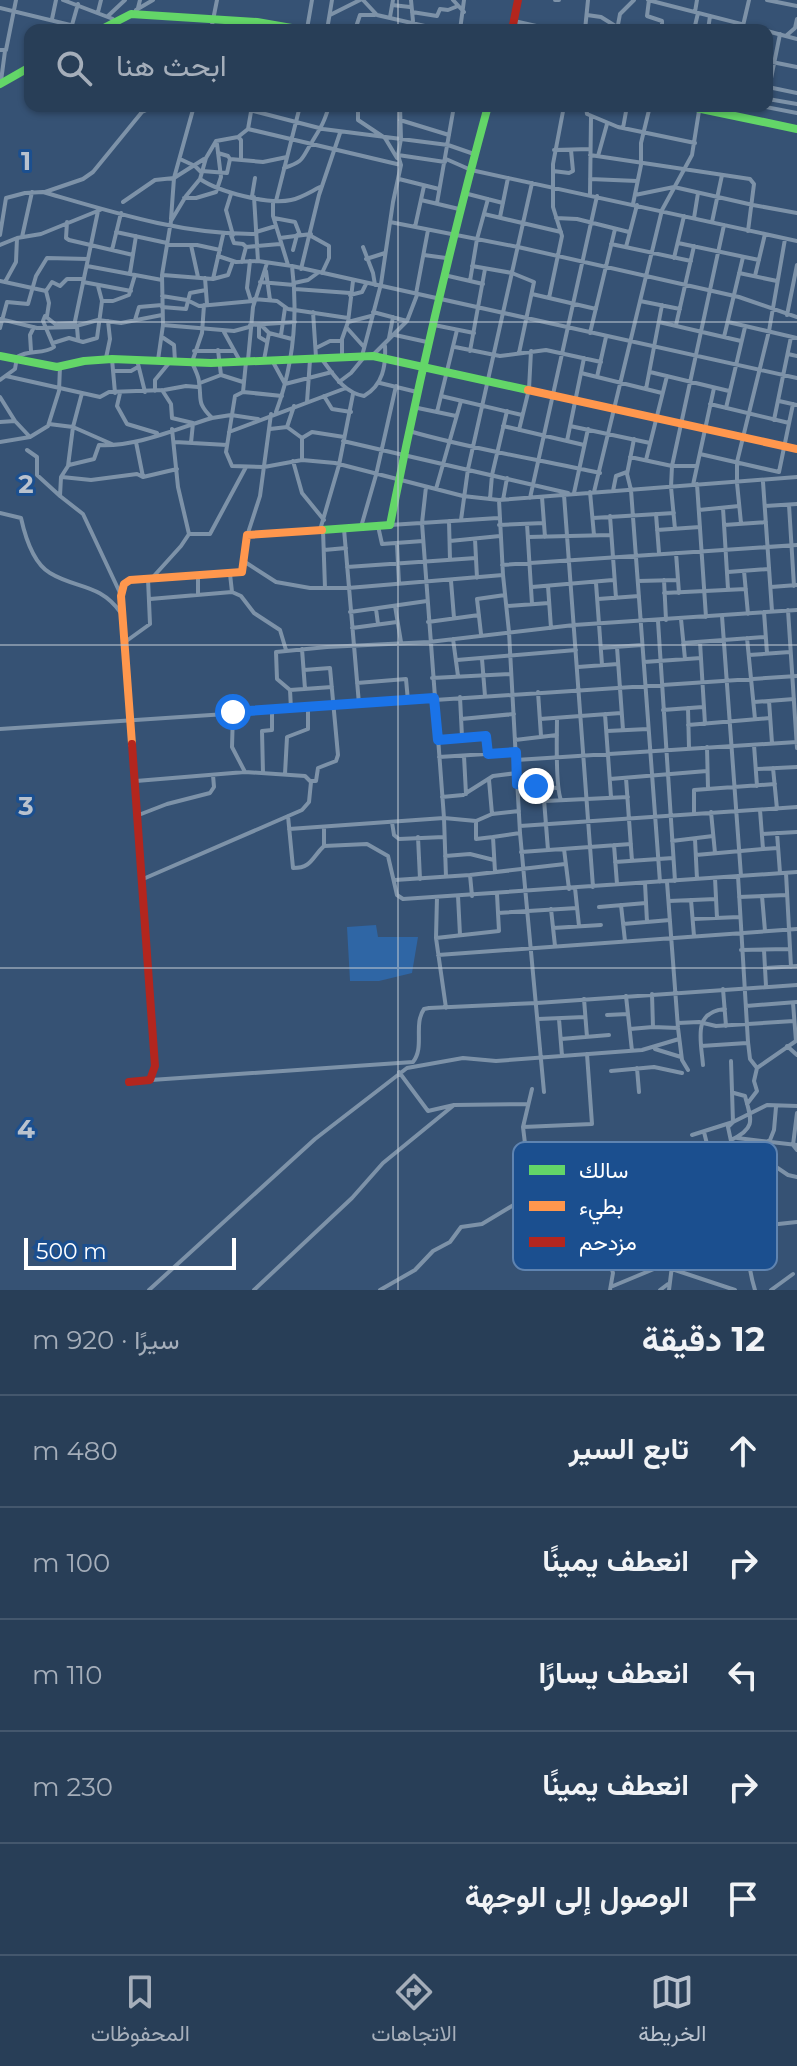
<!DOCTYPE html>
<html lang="ar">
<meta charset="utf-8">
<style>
body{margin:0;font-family:Montserrat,Vazirmatn,sans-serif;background:#344961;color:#f1f3f6;direction:rtl}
.scale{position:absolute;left:24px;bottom:20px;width:212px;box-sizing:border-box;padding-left:8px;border:4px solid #fff;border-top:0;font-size:22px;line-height:28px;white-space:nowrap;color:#fff;-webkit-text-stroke:6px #1b4f8f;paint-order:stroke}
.stop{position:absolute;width:24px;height:24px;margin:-18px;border:6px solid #1a73e8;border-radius:50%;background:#fff}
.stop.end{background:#1a73e8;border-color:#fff;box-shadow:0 2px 8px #0008}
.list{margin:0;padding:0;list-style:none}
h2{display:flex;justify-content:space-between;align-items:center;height:104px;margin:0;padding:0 32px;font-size:34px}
h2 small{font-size:26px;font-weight:400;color:#a5aeba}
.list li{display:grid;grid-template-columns:52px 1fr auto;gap:24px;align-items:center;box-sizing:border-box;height:112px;padding:0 32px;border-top:2px solid #44576d}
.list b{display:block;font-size:30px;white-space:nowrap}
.list em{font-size:26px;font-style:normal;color:#a5aeba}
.icon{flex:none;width:44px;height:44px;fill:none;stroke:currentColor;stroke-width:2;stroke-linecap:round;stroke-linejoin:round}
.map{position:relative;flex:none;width:797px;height:1290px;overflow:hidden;direction:ltr}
.search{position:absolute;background:#283e57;box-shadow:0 2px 6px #0004;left:24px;right:24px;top:24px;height:88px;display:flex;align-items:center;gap:20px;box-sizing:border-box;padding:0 28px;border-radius:16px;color:#a5aeba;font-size:30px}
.sheet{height:664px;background:#283e57}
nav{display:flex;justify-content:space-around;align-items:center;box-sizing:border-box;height:112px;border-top:2px solid #44576d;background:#283e57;font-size:22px;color:#a5aeba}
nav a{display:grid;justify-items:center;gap:4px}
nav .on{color:#b9c2ce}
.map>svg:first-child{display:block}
.green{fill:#2f66a5}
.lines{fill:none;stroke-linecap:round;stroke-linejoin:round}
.street{stroke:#7d92a8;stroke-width:4}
.fast{stroke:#63d668;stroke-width:8}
.slow{stroke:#ff974d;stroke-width:8}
.jam{stroke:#b3261e;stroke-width:8}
.route{stroke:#1a73e8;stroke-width:10}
.grid{fill:none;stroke:#b9c2ce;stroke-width:2;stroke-opacity:0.55}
.key{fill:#1b4f8f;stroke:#5f84b1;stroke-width:2}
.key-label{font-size:22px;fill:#fff}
.grid-label{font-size:26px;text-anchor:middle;font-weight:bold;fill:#b9c2ce;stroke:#1b4f8f;stroke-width:6;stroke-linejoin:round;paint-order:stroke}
</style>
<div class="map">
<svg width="797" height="1290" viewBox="0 0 797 1290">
<rect width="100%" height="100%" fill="#365274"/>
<path class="green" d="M376 925 378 937H418L412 973 379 981H350L347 927Z"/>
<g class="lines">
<path class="street" d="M63 0 113 19
M363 0 377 15 442 30
M411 0 413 21
M453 0 464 12
M555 0H559
M648 0 765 30
M649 0 647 16 662 21V30
M767 0 797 6
M392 5 410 7
M0 8 91 30
M138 8 140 0
M136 10 153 0
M98 12 101 0
M412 12 437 16 440 9 448 10 458 6
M695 12 697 0
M330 15 360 0
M587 15 601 17 617 27
M108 16 125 0
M390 17 393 0
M52 19 56 0
M514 21 554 30
M72 25 78 4
M307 29 312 0
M211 30 217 0
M327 30 332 0
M355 30 360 15H375
M460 30 464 0
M585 30 588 0
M617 30 620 14 634 0
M694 30 698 13
M708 30 710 16
M742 30 749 0
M767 31 797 39
M787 35 795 28 797 19
M0 50H6L16 0
M767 61 797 67
M1 81 5 51
M768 87 797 93
M767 98 780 34
M768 99 797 104
M135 106 142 112
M179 106 192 110
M234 106 323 129 448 145 474 154
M358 106V120L385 138 397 158
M586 106 587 114 618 127 695 143
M761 106 797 113
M400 120 449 135
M623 128 627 106
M248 129 401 165
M238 137 241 140V158
M554 150 590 149
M218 153 228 156 230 159 263 162 287 157
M398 155 445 162
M590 155 750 179 754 184 748 231
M598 156 607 124
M180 159 195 166 201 172
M446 159 471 170 797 241
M284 168C305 161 301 159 312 142 321 127 324 123 329 106
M202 171 227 173 230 159
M553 171 569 173 573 171 571 150
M200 179C219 192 269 205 291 200 301 198 310 192 320 187
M399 179 439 189
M590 179 637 181
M45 192 83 179 93 172 142 112 155 106
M464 193 503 203
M231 194 226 210 233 235
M590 194 591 117
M635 195 674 187 753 205 797 213
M252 196 255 178
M254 197 258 261
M184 198H196L216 192 221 177 217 144
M421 200 459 209
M276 201 300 106
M123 202 155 180 174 178 204 159
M273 202V216L288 265
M437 203 454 106
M633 204 641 165V143L650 106
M484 214 561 232
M500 217 508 178
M274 218 295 222 300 235
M556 218 577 219 629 232
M694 218 698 193
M171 219 174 178 194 106
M67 222 66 238 69 240 133 255
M390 222 518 247 739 297 797 317
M712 222 722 175
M415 227 424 186
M116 232 167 243
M256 232 276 226
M0 235 6 198 25 193 43 192C112 212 183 235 256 234
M231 235 234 243 243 244 246 247 280 244
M311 236 329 246V258L322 273
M22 237 32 192
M280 238 311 234
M678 243 759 260
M611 244 691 261
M0 245 17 238 41 234 100 210
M167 245H197L220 250
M191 245 198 277
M363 247 373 273 375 285
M626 247 637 205
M112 250 121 213
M293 250 297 235
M424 255 446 258
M218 256 236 262 258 261 292 266 797 378
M674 258 684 216
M366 259 385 253
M250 261 247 288 251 301
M242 262 246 247
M87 266 162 280
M472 266 512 273 534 282 519 353
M301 269 319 195 340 133
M266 271 270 300
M130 273 136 236
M739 273 777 281
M163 275 213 279 228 275 233 261
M444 275 483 284
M755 276 765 234
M205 278 207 304
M213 279 223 235
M0 281 46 291
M470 281 477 239 488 199
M5 282 16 262 17 238
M83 282 131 291
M260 282 294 285
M294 283 308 280 319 272
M295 289 350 293
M46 291 52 282 60 286 67 279H84
M46 291 49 303 47 316
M416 294 428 230
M532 294 596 309
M350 295 362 292 366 284
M162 296 187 300 199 306 253 301
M549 298 562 236 553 207V164L564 106
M254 299 277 301 288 309 348 318
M102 301H113L129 295 135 275
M640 301 680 309
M204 305 202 333 192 362C194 368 199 376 199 382 202 400 196 402 212 418L231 415 258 419
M162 307 186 309 190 293 206 290
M313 312 316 357
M373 312 407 321
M787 315 797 265
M0 319 37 328 74 327
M135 320 139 307 162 305
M348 322 371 316
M659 322 741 341
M728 322 797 338
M58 324 75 323
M163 325 234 331 249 327
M250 325 295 322
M259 325V337L266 341
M434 325 474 333
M676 325 694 246
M76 326 98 320 121 323 162 315
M262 326 269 333 292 339
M0 328 7 302 28 304 36 276 47 258 88 259
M347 328 364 347
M224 332 240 361
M590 333 615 229
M281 335 285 308
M395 335 427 342
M162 337 174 345 175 361
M724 337 743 257
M389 338 393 317
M78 339 77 327 74 326 98 211
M53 343 69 338 83 342 97 338 102 301 98 286
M455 347 500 356 546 350 601 362
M316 348 330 341H342
M218 350 221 375
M31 351 30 335 34 327
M194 351H233
M470 351 485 269
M374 354 407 321 417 295
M788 354 797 356
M342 355V339L348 322 353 281
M362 356 381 284 393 202 401 165 398 155 401 139 400 106
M106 358 110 339 108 321
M321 358C333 374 344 393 364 396 383 385 386 366 385 346
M112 359 115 393
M137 360 145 392
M158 360 163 325 162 275 171 221 186 196 200 179 206 158 216 141 238 137 248 129 252 106
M248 360 253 307 267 263
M264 360 269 333
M273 362 285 384 332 372
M114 371H131L138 367
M650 372 729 391
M581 373 662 393
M6 376 100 397 109 392 164 390 186 386 198 387
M597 377 606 337
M0 380 15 369 17 357C29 349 43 355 54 347L43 321 45 316 59 327
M339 382 351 373 365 356
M200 383 221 375 243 382
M380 383 417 392
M646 389 662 305
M162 390 171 404 172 418 193 423 191 443
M155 391V380L169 363
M243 392 246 362
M82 393 73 427 68 466 61 477 60 496 83 514 121 595
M120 393 117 406 127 424 157 433
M282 396 243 392 235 396 226 452 232 466 264 467 302 460 335 463 463 496 499 500 797 477
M324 396 332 409 351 412
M441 396 522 415
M0 397 15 421 30 437
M779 401 797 405
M307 402 310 360
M710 404 789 423
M413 407 456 416
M726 408 745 327
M276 412C293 366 298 315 292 266
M437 412 457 330
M774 420 791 337
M0 422 15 421
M49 424 73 427 114 445
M503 426 584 445
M570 426 650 443
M287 427 294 406
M270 429 287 427 302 438
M519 430 529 389 531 351
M409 431C471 449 536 459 600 473
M229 432 346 388
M302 438 312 432 344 437
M302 438V460
M634 439 627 474 631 490 660 882
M343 441 568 493
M567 441 584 358
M0 442 30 437 48 426 59 391 60 367
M136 442 143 477
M175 442 227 445
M27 450 37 457V475L60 496
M700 454 779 472
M630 457 672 466H697
M646 460 667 376
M293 461 302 493 324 520
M69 465 94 459 99 445C137 447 175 429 212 418
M779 472 793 404
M62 477 91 480 137 474 143 477 177 469
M763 482 772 611
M697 484 706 617
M693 485 714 388
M426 487 422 523 444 818 446 877
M436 489 461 401
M613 491 616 476 627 472
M590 492 594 535
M594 492 662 210 692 155 699 111
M574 493 588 429
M564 495 593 887
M542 497 545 537
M530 498 597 196
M490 499 492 475 507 411
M499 500 503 575 509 632 520 833 544 1092
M503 500 507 478
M789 505 794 586
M765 506 797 504
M723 508 728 589
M699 510 739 506
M0 513 21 518C25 536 33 563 50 573 76 589 100 583 121 613
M656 514 659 553
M610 516 616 598
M593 518 674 513
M461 520 468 469 532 183
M449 521 450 560
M741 523 737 483V462L769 331 785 239
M527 524 532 604
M390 525 498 518
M499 525 544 523
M724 525 766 522
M378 526 382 544 423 541
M361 527 376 475 396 386
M344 529 359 704
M675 529 671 487 672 466 724 225
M320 530 339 465 353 394
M323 530 325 588
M657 530 700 527
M248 533 260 496 271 414
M189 534H210L246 467
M528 537 611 535
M475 539 477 578
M450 541 500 536
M397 544 399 584
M324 550 346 548
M676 553 679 593
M245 562 276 582 310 588H348L503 575
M502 565 797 545
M347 567 476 558
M744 571 748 614
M728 572 769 569
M230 574 232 592
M198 575V595
M153 577 181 546 189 534 178 487 172 429
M664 580 666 620
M451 581 454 618
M638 581 678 580
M596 583 602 665
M548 586 551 628
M532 587 613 580
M771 587 797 585
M664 593 746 589
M150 599 232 592 241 596 254 613 280 630 286 650
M598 599 639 596
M395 606 401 642
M507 606 549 603
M376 609 378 624
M788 610 797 748
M350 612 427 601
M764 612 767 653
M722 616 741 876
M681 619 685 659
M658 621 675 881
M428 622 479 615
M352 628 397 622
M481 634 477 599 505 595
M747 638 755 719
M453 639 458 676
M125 642 150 624 148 579
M700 642 705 724
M683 643 765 637
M617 647 623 730
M601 648 642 645
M302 649 305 689
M749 655 790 652
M482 659 485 696
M457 660 576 650
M644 662 701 658
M578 667 618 664
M304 670 330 668 338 755 336 761 318 768 316 781H311
M432 678 511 674
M357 683 406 679 408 701
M332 687 290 690 277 679 276 652 327 647 429 642 574 625 797 610
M290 690 291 709
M538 692 541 736
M460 697 462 737
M769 701 772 743
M754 702 794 699
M688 708 689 748
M663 710 703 707
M233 712 232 747 245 772
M605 714 611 797
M557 718C557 737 555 786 561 800
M461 719 514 714
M540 719 621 713
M688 725 770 718
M0 729 797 676
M607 731 648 729
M439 739 486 736 488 754
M515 740 557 735
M754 745 757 786
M707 747 708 788
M464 756 466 794
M439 757 516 752
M516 760 797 742
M773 768 777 809
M757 769 797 767
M263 773 262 731 272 730V710
M285 774 287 737 308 729V708
M626 778 632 861
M610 779 707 771
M489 780 492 814
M136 781 245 772 305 776 311 782 309 802 302 810 143 879
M517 784 557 788
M543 787 548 850
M442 797 463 795 493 776 517 773
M545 801 628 797
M760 810 763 849 778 848
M711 812 715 853
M694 814V790L775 784
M136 816 167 804 210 793 214 787 213 775
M288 816 293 868C312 868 312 857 324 846L367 844 388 856 397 895 403 899 797 872
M392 822 394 835 399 839 444 837
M476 822V839L493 837 495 872
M520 826 797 807
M324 827V846
M289 829 444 818 476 821 492 814 519 811
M777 833 780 873
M762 834 797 832
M418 837 420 879
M493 837 520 833
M695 839 697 879
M672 841 713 836
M614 845 617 884
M564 849 569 889
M521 852 631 844
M696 855 763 849
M445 856 470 854 494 860
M615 862 673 858
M786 873 791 967
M470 875 472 896
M738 876 748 1042 750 1059 757 1068
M715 878 717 918
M395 880 470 875 565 864
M667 882 678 1028 682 1060 688 1070
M645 883 647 922
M575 888 579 926
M497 894 498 913
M458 896 460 935
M762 896 765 931
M437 897 436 938 446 1008
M739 897 787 895
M691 900 694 936
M669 901 716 899
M621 905 625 941
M599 907 646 903
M551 909 555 946
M693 919 739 917
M623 924 670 920
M553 928 601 925
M436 938 499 931 498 913 577 908
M741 950 789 949
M764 950 766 986
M438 955 797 929
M766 968 797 966
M723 989 726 1026
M652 994 653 1027
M626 996 632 1051
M584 999 587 1037
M746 1006 797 1002
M607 1015 628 1014
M538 1019 585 1017
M559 1019 562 1056
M678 1023 699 1022 716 1026 794 1021
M630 1029 653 1027 678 1028
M561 1039 609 1035
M701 1046 747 1043
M787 1046 797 1055
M655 1049 681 1057
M703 1065C701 1040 692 1012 725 1009
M637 1068 639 1092
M611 1071 654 1067 682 1073
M399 1072 428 1111 454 1105 527 1104
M151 1080 413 1062C425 1047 413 1025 424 1009L429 1008 537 1003 797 985
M747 1104 757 1091 754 1081 757 1068 796 1041 793 1003
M797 1113 793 1145 797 1150
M523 1127 592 1124 587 1054
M704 1132 713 1168
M692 1135 733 1122 767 1105 797 1106
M737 1138 797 1145
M731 1140C757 1128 751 1119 745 1096L734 1093
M729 1155 731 1141 728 1127 733 1122 731 1061
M760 1156 788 1175 797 1177
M581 1177 597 1202 601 1233 613 1273 610 1290
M530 1185 523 1127 532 1089
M748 1234 769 1225 797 1222
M676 1235 725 1240 749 1254
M672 1269 735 1290
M613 1286 654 1269 673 1251
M149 1290 315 1139 407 1068 463 1058 496 1061 642 1050 679 1039
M254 1290 352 1198 383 1163 454 1105
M380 1290 415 1270 433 1251 450 1242 461 1227 482 1224 522 1200 529 1185 577 1180 581 1176V1162L526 1165
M660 1290 668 1284
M669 1290 678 1218 702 1190 706 1174 716 1165 729 1156 752 1154 770 1140 774 1130 776 1107
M755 1290C743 1253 745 1189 756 1152
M771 1290 793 1274"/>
<path class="fast" d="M100 30 131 14 257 22 303 30
M0 84 30 67
M687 106 797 129
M0 356 57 367 84 361 112 359 211 363 373 356 528 390
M322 530 390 525C418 384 450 245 488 106"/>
<path class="slow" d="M528 390 797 449
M132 744 121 596 124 584 130 580 242 572 247 535 322 530"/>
<path class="jam" d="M512 30 518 0
M129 1082 150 1080 155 1066 132 744"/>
</g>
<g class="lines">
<path class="route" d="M233 712 434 698 438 740 486 736 488 754 516 752 517 784 536 786"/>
</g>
<path class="grid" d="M398 0V30M398 106V1290M0 322H797M0 645H797M0 968H797"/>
<rect x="513" y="1142" width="264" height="128" rx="12" class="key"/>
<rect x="529" y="1165" width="36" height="10" fill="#63d668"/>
<rect x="529" y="1201" width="36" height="10" fill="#ff974d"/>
<rect x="529" y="1237" width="36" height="10" fill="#b3261e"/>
<g class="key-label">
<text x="579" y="1178">سالك</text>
<text x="579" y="1214">بطيء</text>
<text x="579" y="1250">مزدحم</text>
</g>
<g class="grid-label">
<text x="26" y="170">1</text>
<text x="26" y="493">2</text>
<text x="26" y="815">3</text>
<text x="26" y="1138">4</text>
</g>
</svg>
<div class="scale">500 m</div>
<div class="stop" style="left:233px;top:712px"></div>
<div class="stop end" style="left:536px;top:786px"></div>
<div class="search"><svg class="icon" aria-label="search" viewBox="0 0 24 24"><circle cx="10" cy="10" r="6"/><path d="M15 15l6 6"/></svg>ابحث هنا</div>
</div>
<section class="sheet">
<h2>12 دقيقة<small>سيرًا · 920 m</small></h2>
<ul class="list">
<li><svg class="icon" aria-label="ahead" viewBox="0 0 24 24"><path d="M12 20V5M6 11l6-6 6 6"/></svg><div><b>تابع السير</b></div><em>480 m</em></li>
<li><svg class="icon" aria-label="right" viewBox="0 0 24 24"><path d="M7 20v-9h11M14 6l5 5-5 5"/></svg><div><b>انعطف يمينًا</b></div><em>100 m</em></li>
<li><svg class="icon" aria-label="left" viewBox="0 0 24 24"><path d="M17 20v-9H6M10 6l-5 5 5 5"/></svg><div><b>انعطف يسارًا</b></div><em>110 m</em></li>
<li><svg class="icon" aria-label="right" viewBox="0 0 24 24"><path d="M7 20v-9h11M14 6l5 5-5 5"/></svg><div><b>انعطف يمينًا</b></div><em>230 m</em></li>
<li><svg class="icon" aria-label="arrive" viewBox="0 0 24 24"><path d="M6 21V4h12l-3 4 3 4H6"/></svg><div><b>الوصول إلى الوجهة</b></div></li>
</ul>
</section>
<nav>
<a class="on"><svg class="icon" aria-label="map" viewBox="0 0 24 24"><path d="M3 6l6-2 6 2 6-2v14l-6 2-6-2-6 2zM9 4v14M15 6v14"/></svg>الخريطة</a>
<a><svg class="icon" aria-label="directions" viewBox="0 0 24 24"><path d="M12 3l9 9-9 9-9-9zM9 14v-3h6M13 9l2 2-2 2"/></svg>الاتجاهات</a>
<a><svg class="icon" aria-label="saved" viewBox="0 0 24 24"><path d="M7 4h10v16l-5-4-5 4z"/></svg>المحفوظات</a>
</nav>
